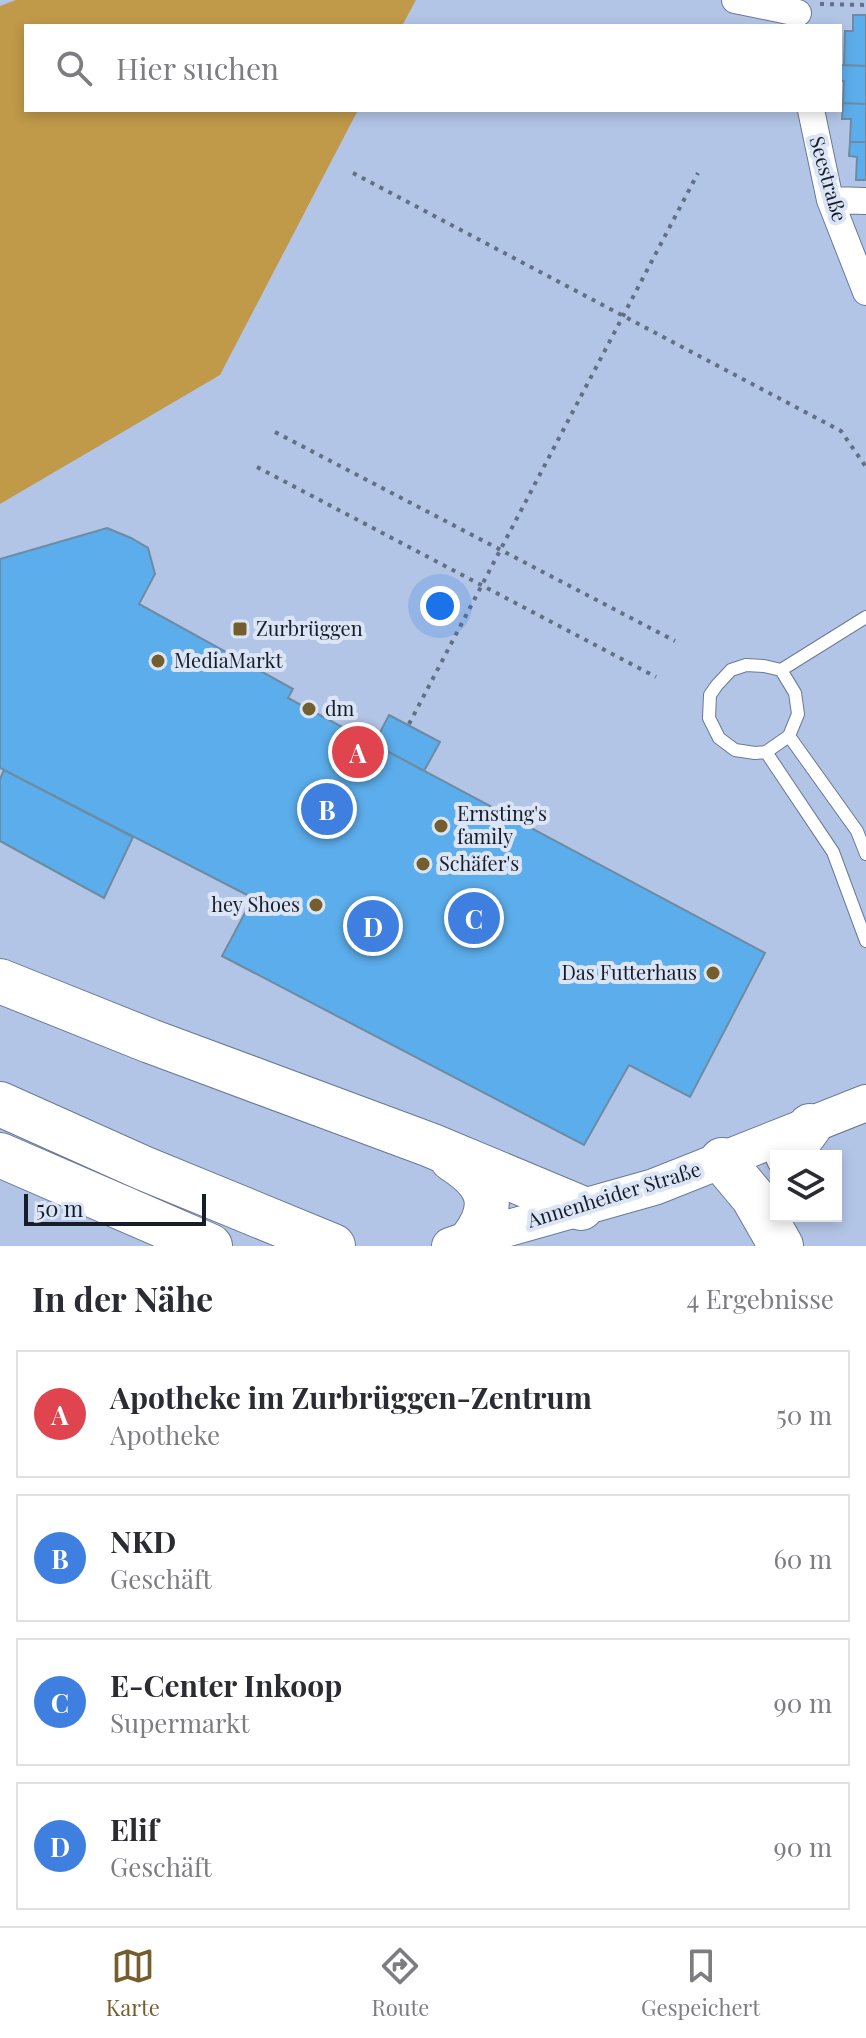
<!DOCTYPE html>
<html lang="de">
<meta charset="utf-8">
<style>
body{margin:0;font-family:"Playfair Display",serif;background:#f2f2f3;color:#2b2b33}
.controls{position:absolute;right:24px;bottom:24px;display:grid;overflow:hidden;border-radius:0px;box-shadow:0 4px 12px #0003}
.controls button{width:72px;height:72px;display:grid;place-items:center;padding:0;border:0;border-bottom:2px solid #e1e1e2;background:#fff;color:#2b2b33;font:40px sans-serif}
.scale{position:absolute;left:24px;bottom:20px;width:182px;box-sizing:border-box;padding-left:8px;border:4px solid #161d29;border-top:0;font-size:22px;line-height:28px;white-space:nowrap;color:#161d29;-webkit-text-stroke:6px #dce5f6;paint-order:stroke}
.you{position:absolute;left:440px;top:606px;width:28px;height:28px;margin:-20px;border:6px solid #fff;border-radius:50%;background:#1a73e8;box-shadow:0 0 0 12px #1a73e833}
.badge{display:grid;place-items:center;width:52px;height:52px;border-radius:50%;background:#755e2e;color:#fff;font-size:26px;font-weight:700}
.pin{position:absolute;translate:-50% -50%;border:4px solid #fff;box-shadow:0 2px 8px #0006}
.list{margin:0;padding:0;list-style:none}
h2{display:flex;justify-content:space-between;align-items:center;height:104px;margin:0;padding:0 32px;font-size:34px}
h2 small{font-size:26px;font-weight:400;color:#7c7c81}
.list li{display:grid;grid-template-columns:52px 1fr auto;gap:24px;align-items:center;box-sizing:border-box;height:128px;margin:0 16px 16px;padding:0 16px;border:2px solid #e1e1e2;border-radius:0px}
.list b{display:block;font-size:30px;white-space:nowrap}
.list p{margin:0;font-size:26px;white-space:nowrap;color:#7c7c81}
.list em{font-size:26px;font-style:normal;color:#7c7c81}
.icon{flex:none;width:44px;height:44px;fill:none;stroke:currentColor;stroke-width:2;stroke-linecap:round;stroke-linejoin:round}
.map{position:relative;flex:none;width:866px;height:1246px;overflow:hidden}
.search{position:absolute;background:#fff;box-shadow:0 4px 12px #0003;left:24px;right:24px;top:24px;height:88px;display:flex;align-items:center;gap:20px;box-sizing:border-box;padding:0 28px;border-radius:0px;color:#7c7c81;font-size:30px}
.sheet{height:680px;background:#fff}
nav{display:flex;justify-content:space-around;align-items:center;box-sizing:border-box;height:112px;border-top:2px solid #e1e1e2;background:#fff;font-size:22px;color:#7c7c81}
nav a{display:grid;justify-items:center;gap:4px}
nav .on{color:#755e2e}
.map>svg:first-child{display:block}
.green{fill:#c09a49}
.building{fill:#5cadeb;stroke:#6d8ba3;stroke-width:2}
.lines{fill:none;stroke-linecap:round;stroke-linejoin:round}
.lane-casing{stroke:#697998;stroke-width:14}
.street-casing{stroke:#697998;stroke-width:28}
.secondary-casing{stroke:#697998;stroke-width:38}
.highway-casing{stroke:#697998;stroke-width:46}
.path{stroke:#626f85;stroke-width:4;stroke-dasharray:4 6;stroke-linecap:butt}
.lane{stroke:#fff;stroke-width:12}
.street{stroke:#fff;stroke-width:26}
.secondary{stroke:#fff;stroke-width:36}
.highway{stroke:#fff;stroke-width:44}
.poi-dot{fill:#755e2e;stroke:#dce5f6;stroke-width:3}
.labels{text-anchor:middle;stroke-width:8;stroke-linejoin:round;paint-order:stroke}
.street-label{font-size:20px;fill:#161d29;stroke:#dce5f6}
.poi-label{font-size:20px;fill:#161d29;stroke:#dce5f6;text-anchor:start}
</style>
<div class="map">
<svg width="866" height="1246" viewBox="0 0 866 1246">
<rect width="100%" height="100%" fill="#b3c5e6"/>
<path class="green" d="M16 0H416L402 26H26V110H358L220 375 0 504V6Z"/>
<path class="building" d="M853 15H866V66L844 65 845 31H853Z
M840 65 866 66V104L843 103 844 81H840Z
M843 103 866 104V142H850L851 119H842Z
M850 142H866V180H856L857 157 849 156Z
M107 528 131 538 148 548 155 574 139 604 293 689 288 698 765 953 690 1097 629 1065 584 1145 222 956 253 898 0 768V559Z
M389 715 440 742 424 771 374 744Z
M4 770 133 837 104 898 0 841V779Z"/>
<g class="lines">
<g class="lane-casing">
<path id="lane" d="M746 665 764 666 781 670 795 693 798 714 789 736 766 752 755 753 735 750 719 738 709 718 710 695 717 685 731 670Z
M781 670 866 617
M789 736 857 831 866 854
M766 752 833 852 866 941"/>
</g>
<g class="street-casing">
<path id="street" d="M735 0 798 13
M811 110 830 200 866 292
M830 200 866 201"/>
</g>
<g class="secondary-casing">
<path id="secondary" d="M450 1246 473 1238 654 1187 866 1103"/>
</g>
<g class="highway-casing">
<path id="highway" d="M0 981 150 1041 430 1145 581 1208
M0 1104 143 1168 333 1246
M0 1155 210 1246
M788 1156 810 1126
M452 1159C486 1181 499 1202 473 1238
M722 1160 753 1197 781 1246"/>
</g>
<path class="path" d="M820 4 866 5
M353 173 841 431 866 467
M275 432 675 641
M257 467 656 677
M409 724 698 173"/>
<use href="#lane" class="lane"/>
<use href="#street" class="street"/>
<use href="#secondary" class="secondary"/>
<use href="#highway" class="highway"/>
</g>
<g class="poi-dot">
<rect x="232" y="621" width="16" height="16" rx="4"/>
<circle cx="158" cy="661" r="8"/>
<circle cx="309" cy="709" r="8"/>
<circle cx="441" cy="826" r="8"/>
<circle cx="423" cy="864" r="8"/>
<circle cx="316" cy="905" r="8"/>
<circle cx="713" cy="973" r="8"/>
</g>
<g class="labels">
<g class="street-label">
<text transform="translate(828 179) rotate(74)" y="7">Seestraße</text>
<text transform="translate(614 1195) rotate(-17)" y="7">Annenheider Straße</text>
</g>
<g class="poi-label">
<text x="256" y="636">Zurbrüggen</text>
<text x="174" y="668">MediaMarkt</text>
<text x="325" y="716">dm</text>
<text x="457" y="821">Ernsting's<tspan x="457" dy="23">family</tspan></text>
<text x="439" y="871">Schäfer's</text>
<text x="300" y="912" text-anchor="end">hey Shoes</text>
<text x="697" y="980" text-anchor="end">Das Futterhaus</text>
</g>
</g>
</svg>
<div class="controls">
<button><svg class="icon" aria-label="layers" viewBox="0 0 24 24"><path d="M12 4l9 5-9 5-9-5zM3 14l9 5 9-5"/></svg></button>
</div>
<div class="scale">50 m</div>
<div class="you"></div>
<div class="pin badge" style="left:358px;top:752px;background:#e0444e">A</div>
<div class="pin badge" style="left:327px;top:809px;background:#3f7fe0">B</div>
<div class="pin badge" style="left:474px;top:918px;background:#3f7fe0">C</div>
<div class="pin badge" style="left:373px;top:926px;background:#3f7fe0">D</div>
<div class="search"><svg class="icon" aria-label="search" viewBox="0 0 24 24"><circle cx="10" cy="10" r="6"/><path d="M15 15l6 6"/></svg>Hier suchen</div>
</div>
<section class="sheet">
<h2>In der Nähe<small>4 Ergebnisse</small></h2>
<ul class="list">
<li><span class="badge" style="background:#e0444e">A</span><div><b>Apotheke im Zurbrüggen-Zentrum</b><p>Apotheke</p></div><em>50 m</em></li>
<li><span class="badge" style="background:#3f7fe0">B</span><div><b>NKD</b><p>Geschäft</p></div><em>60 m</em></li>
<li><span class="badge" style="background:#3f7fe0">C</span><div><b>E-Center Inkoop</b><p>Supermarkt</p></div><em>90 m</em></li>
<li><span class="badge" style="background:#3f7fe0">D</span><div><b>Elif</b><p>Geschäft</p></div><em>90 m</em></li>
</ul>
</section>
<nav>
<a class="on"><svg class="icon" aria-label="map" viewBox="0 0 24 24"><path d="M3 6l6-2 6 2 6-2v14l-6 2-6-2-6 2zM9 4v14M15 6v14"/></svg>Karte</a>
<a><svg class="icon" aria-label="directions" viewBox="0 0 24 24"><path d="M12 3l9 9-9 9-9-9zM9 14v-3h6M13 9l2 2-2 2"/></svg>Route</a>
<a><svg class="icon" aria-label="saved" viewBox="0 0 24 24"><path d="M7 4h10v16l-5-4-5 4z"/></svg>Gespeichert</a>
</nav>
